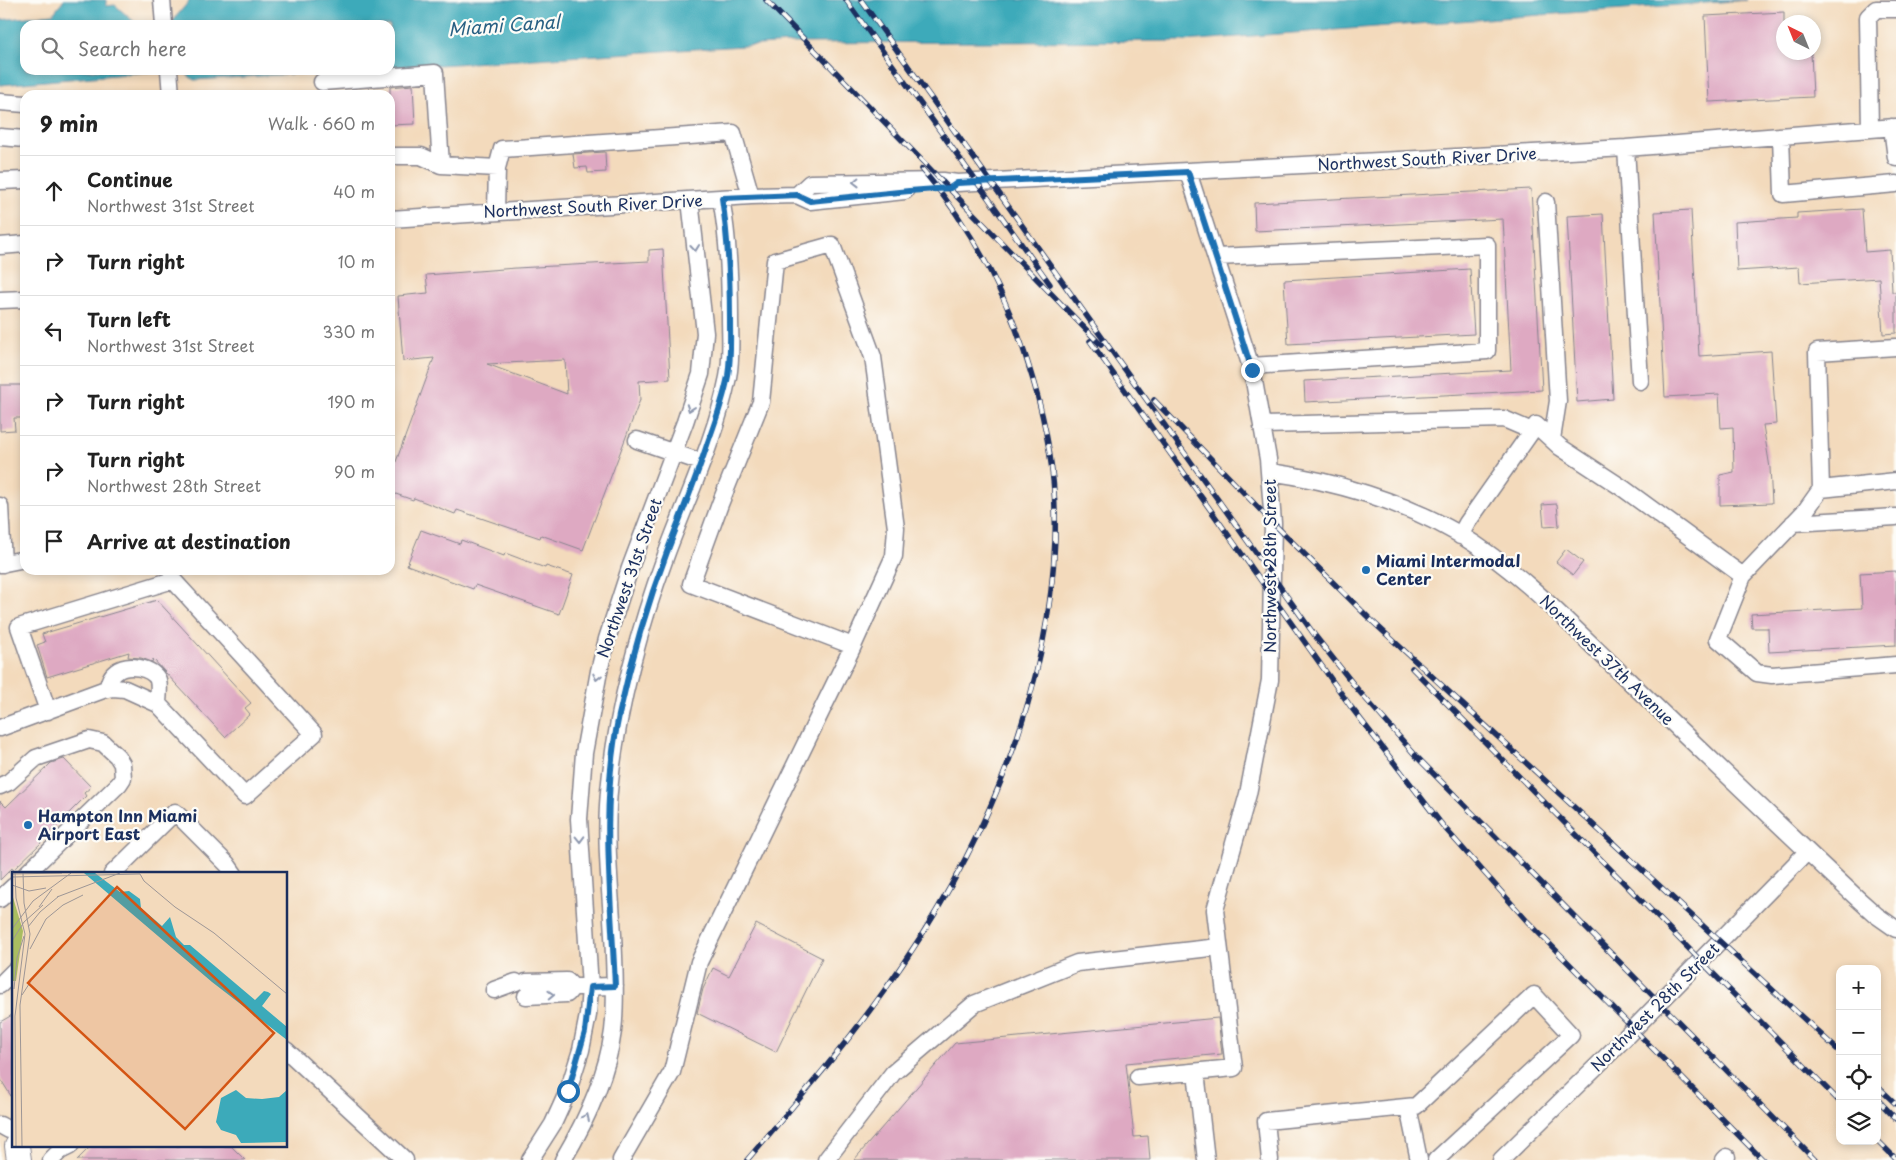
<!DOCTYPE html>
<meta charset="utf-8">
<style>
body{margin:0;font-family:"Playpen Sans",sans-serif;background:#f2f2f2;color:#222}
.controls{position:absolute;right:15px;bottom:15px;display:grid;overflow:hidden;border-radius:10px;box-shadow:0 2px 8px #0003}
.controls button{width:45px;height:45px;display:grid;place-items:center;padding:0;border:0;border-bottom:1px solid #e0e0e0;background:#fff;color:#222;font:25px sans-serif}
.compass{position:absolute;left:1776px;top:15px;width:45px;height:45px;border-radius:50%;background:#fff;box-shadow:0 2px 8px #0003;rotate:317deg}
.stop{position:absolute;width:15px;height:15px;margin:-11px;border:4px solid #1f6fb2;border-radius:50%;background:#fff}
.stop.end{background:#1f6fb2;border-color:#fff;box-shadow:0 1px 5px #0008}
.list{margin:0;padding:0;list-style:none}
h2{display:flex;justify-content:space-between;align-items:center;height:65px;margin:0;padding:0 20px;font-size:21px}
h2 small{font-size:16px;font-weight:400;color:#767676}
.list li{display:grid;grid-template-columns:32px 1fr auto;gap:15px;align-items:center;box-sizing:border-box;height:70px;padding:0 20px;border-top:1px solid #e0e0e0}
.list b{display:block;font-size:19px;white-space:nowrap}
.list p{margin:0;font-size:16px;white-space:nowrap;color:#767676}
.list em{font-size:16px;font-style:normal;color:#767676}
.icon{flex:none;width:28px;height:28px;fill:none;stroke:currentColor;stroke-width:2;stroke-linecap:round;stroke-linejoin:round}
.map{position:relative;flex:none;width:1896px;height:1160px;overflow:hidden}
.search{position:absolute;background:#fff;box-shadow:0 2px 8px #0003;left:20px;top:20px;width:375px;height:55px;display:flex;align-items:center;gap:12px;box-sizing:border-box;padding:0 18px;border-radius:15px;color:#767676;font-size:19px}
.panel{position:absolute;background:#fff;box-shadow:0 2px 8px #0003;left:20px;top:90px;width:375px;height:485px;border-radius:15px}
.map>svg:first-child{display:block}
.water{fill:#3caaba;stroke:#2c6c8c}
.building{fill:#dea9c2;fill-rule:evenodd}
.lines{fill:none;stroke-linecap:round;stroke-linejoin:round}
.minor-casing{stroke:#87848d;stroke-width:19}
.highway-casing{stroke:#87848d;stroke-width:26}
.minor{stroke:#fff;stroke-width:16}
.highway{stroke:#fff;stroke-width:24}
.rail-casing{stroke:#1b2f5e;stroke-width:5.5}
.rail{stroke:#fdfcf7;stroke-width:4;stroke-dasharray:11;stroke-linecap:butt}
.oneway{stroke:#8d97ae}
.route{stroke:#1f6fb2;stroke-width:6}
.poi-dot{fill:#1f6fb2;stroke:#fdfcf7;stroke-width:2}
.labels{text-anchor:middle;stroke-width:4.5;stroke-linejoin:round;paint-order:stroke}
.street-label{font-size:16px;fill:#1b2f5e;stroke:#fdfcf7}
.poi-label{font-size:16px;font-weight:bold;fill:#1b2f5e;stroke:#fdfcf7;text-anchor:start}
.water-label{font-size:18px;font-style:italic;fill:#286083;stroke:#fdfcf7}
.inset-road{fill:none;stroke:#9d9696;stroke-width:1}
.view{fill:#d45514;fill-opacity:0.15;stroke:#d45514;stroke-width:2.5}
.inset-edge{fill:none;stroke:#1b2f5e;stroke-width:2.5}
</style>
<div class="map">
<svg width="1896" height="1160" viewBox="0 0 1896 1160">
<rect width="100%" height="100%" fill="#fdfcf7"/>
<filter id="ink" filterUnits="userSpaceOnUse"><feTurbulence type="fractalNoise" baseFrequency=".02" numOctaves="2"/><feDisplacementMap in="SourceGraphic" scale="10" xChannelSelector="R" yChannelSelector="G"/><feConvolveMatrix kernelMatrix="1 2 1 2 8 2 1 2 1" color-interpolation-filters="sRGB"/></filter>
<filter id="wash" filterUnits="userSpaceOnUse"><feTurbulence type="fractalNoise" baseFrequency=".0096" numOctaves="4" result="noise"/><feDisplacementMap in="SourceGraphic" scale="20" xChannelSelector="R" yChannelSelector="G"/><feGaussianBlur stdDeviation="1.12" result="paint"/><feColorMatrix in="noise" values="0 0 0 0 0 0 0 0 0 0 0 0 0 0 0 0 0 1.4 0 .05"/><feComposite in="paint" operator="in"/></filter>
<g filter="url(#wash)">
<rect width="100%" height="100%" fill="#f3dabc"/>
<path class="water" d="M64 0H106V6L115 5 138 25H25V70H172L0 85V20L53 14Z
M190 0H1747L1183 41 791 43 390 68V25H169Z
M181 70H362L194 80Z"/>
<g id="blocks">
<path class="building" d="M1784 12V52H1811L1813 97 1709 102 1705 16Z
M413 85 415 124 390 125V87Z
M605 152 606 172 588 173 587 167 575 168 573 154Z
M1531 189 1542 390 1305 402 1304 381 1511 370 1503 219 1255 231 1254 203Z
M1862 209 1865 252 1890 250 1892 292H1896V333L1883 334 1879 278 1800 283 1799 267 1737 271 1735 222 1797 218V213Z
M1691 210 1699 356 1771 351 1776 424 1763 425 1770 468 1772 503 1720 505V475L1734 472 1733 427 1721 428 1719 394 1665 397 1655 212Z
M1603 214 1613 399 1577 402 1567 216Z
M663 249 670 379 639 381 640 400 583 550 541 535 540 538 457 510 455 514 414 498 413 500 390 492V478L434 358 403 361 398 296 428 293 426 275 516 268 649 261V250ZM565 360 567 394 487 364Z
M1470 269 1474 334 1288 344 1284 280Z
M0 385H25V418H14L15 430 0 431Z
M1557 504 1559 526 1544 527 1542 505Z
M421 530 460 544 461 540 504 556 505 553 545 568 546 566 573 575 559 614 475 585 473 589 407 565Z
M1566 549 1583 562 1573 575 1556 562Z
M1896 571V645L1769 652 1768 628H1752L1751 614 1862 608 1860 573Z
M157 600 251 703 245 708 250 714 225 737 153 659 152 662 141 658 128 657 129 652 47 677 37 645 45 642 42 634Z
M64 759 91 787 84 793 86 796 40 842 41 843 13 870 12 868 0 880V801L6 807 51 763Z
M756 924 822 958 776 1052 697 1013 703 989 713 968 729 976Z
M14 1014V1101L0 1078V1022Z
M1218 1018 1222 1054 1126 1063 1134 1137 1148 1136 1150 1160H854L955 1043Z
M91 1146H231L245 1160H77Z"/>
</g>
</g>
<g filter="url(#ink)">
<use href="#blocks" fill-opacity="0" stroke="#87848d" stroke-width="1"/>
<g class="lines">
<g class="minor-casing">
<path id="minor" d="M162 0 164 25
M169 70 171 95
M322 82 435 73 441 165
M0 102 25 104
M1892 127 1896 158
M1870 128 1868 17 1876 9H1896
M1781 136 1783 194 1896 184
M0 137 25 139
M1626 148 1640 381
M390 156H421L441 165 497 168
M0 181 25 180
M797 195 810 183 943 181 957 183 1626 148 1896 127
M1546 202 1558 401 1552 439
M496 211 497 168 502 149 733 133 751 196
M390 219 751 196 797 195 810 201 905 191
M0 246 25 244
M1216 257 1487 245V351L1251 366
M0 300 25 299
M1896 347 1817 352 1821 489 1896 481
M1263 425 1504 419 1532 431
M637 440 701 462
M1270 472C1334 481 1402 501 1459 534 1522 572 1574 629 1627 679 1704 753 1780 826 1857 898L1876 915 1896 929
M0 506 3 564
M1793 523 1896 517
M1460 536 1467 523 1536 425 1560 447 1624 489 1743 576 1806 510 1821 489
M0 564 25 559
M1743 576 1718 639 1757 673 1772 675 1896 665
M107 689C109 683 110 676 116 672 127 663 152 667 158 680 160 688 158 697 158 704
M0 728 103 690 113 688 125 689 158 704 245 796 314 734 173 580 19 627 48 711
M0 786 9 782 36 758 89 740 103 743 117 756 122 764 123 778 119 784 26 874
M112 874 175 812 227 864 234 874
M0 899 14 886
M526 982 567 981 573 987
M0 985 14 971
M494 990 516 982
M526 996 567 994 573 987 615 986
M286 1050 405 1160
M1196 1072 1206 1160
M1138 1077 1234 1068 1215 910 1248 794 1270 680 1273 523 1268 459 1252 370 1188 172
M1408 1107 1419 1160
M0 1125 9 1130 14 1127
M51 1160 60 1151 70 1146
M530 1160 553 1124 568 1091 581 1050 588 1015 590 987 579 819 584 753 599 671 607 639 630 568 685 422 701 374 705 333 690 200
M563 1160C586 1121 607 1077 613 1031 616 1006 615 981 614 956 612 898 603 840 610 782 618 704 639 629 666 555 687 498 716 437 728 377 732 357 730 337 730 317 730 278 728 237 721 198
M621 1160 672 1072 699 962 853 646 894 556 896 528 873 357 832 245 775 261 761 402 720 504 691 584 853 646
M826 1160 893 1073 974 1004 1077 963 1219 947
M1270 1160 1266 1121 1416 1106 1534 995 1571 1035 1436 1160
M1501 1160 1611 1052 1807 852
M1724 1160 1727 1157"/>
</g>
<g class="highway-casing">
<path id="highway" d="M17 1146 19 1160"/>
</g>
<use href="#minor" class="minor"/>
<use href="#highway" class="highway"/>
<g class="rail-casing">
<path id="rail" d="M766 0 1101 345
M846 0 1050 284
M861 0 1316 637 1358 690 1417 757 1815 1160
M1090 341 1351 707 1443 826 1527 921 1763 1160
M1154 400 1273 523 1372 621 1840 1052
M1412 668 1840 1102
M1877 1086 1896 1104
M1877 1099 1896 1119
M1877 1140 1896 1159
M747 1160C794 1105 842 1050 884 991 978 860 1049 703 1055 539 1057 486 1048 431 1033 380 1011 303 974 230 922 169"/>
</g>
<use href="#rail" class="rail"/>
</g>
<defs><path id="oneway-chevron" d="M-2-3.5L2.5 0L-2 3.5" fill="none" stroke-width="1.6" stroke-linecap="round" stroke-linejoin="round" transform="scale(1.25)"/></defs>
<g class="oneway">
<use href="#oneway-chevron" transform="translate(856 182) rotate(179)"/>
<use href="#oneway-chevron" transform="translate(695 248) rotate(84)"/>
<use href="#oneway-chevron" transform="translate(690 408) rotate(110)"/>
<use href="#oneway-chevron" transform="translate(597 677) rotate(102)"/>
<use href="#oneway-chevron" transform="translate(580 839) rotate(89)"/>
<use href="#oneway-chevron" transform="translate(551 995) rotate(-2)"/>
<use href="#oneway-chevron" transform="translate(586 1117) rotate(-65)"/>
</g>
</g>
<g class="lines" filter="url(#ink)">
<path class="route" d="M568 1091 585 1032 590 987 615 986C611 894 600 806 619 715 631 660 647 605 667 552 681 515 696 479 708 442 716 420 724 398 728 376 731 357 730 338 730 319 730 279 728 238 722 198L797 195 810 201 909 191 950 188 957 183 1188 172 1252 370"/>
</g>
<g class="poi-dot">
<circle cx="1366" cy="570" r="5"/>
<circle cx="28" cy="825" r="5"/>
</g>
<g class="labels">
<g class="street-label">
<text transform="translate(1427 159) rotate(-3)" y="6">Northwest South River Drive</text>
<text transform="translate(593 206) rotate(-3)" y="6">Northwest South River Drive</text>
<text transform="translate(1270 566) rotate(-90)" y="6">Northwest 28th Street</text>
<text transform="translate(629 578) rotate(-71)" y="6">Northwest 31st Street</text>
<text transform="translate(1607 660) rotate(44)" y="6">Northwest 37th Avenue</text>
<text transform="translate(1655 1007) rotate(-45)" y="6">Northwest 28th Street</text>
</g>
<g class="poi-label">
<text x="1376" y="567">Miami Intermodal<tspan x="1376" dy="18">Center</tspan></text>
<text x="38" y="822">Hampton Inn Miami<tspan x="38" dy="18">Airport East</tspan></text>
</g>
<g class="water-label">
<text transform="translate(504 26) rotate(-4)" y="6">Miami Canal</text>
</g>
</g>
<g transform="translate(12 872)">
<rect width="275" height="275" fill="#f3dabc"/>
<path d="M0 22 11 59 4 109H0Z" fill="#a9bd61"/>
<path d="M72 1H83L108 20 117 19 128 27 129 36 150 54 158 45 164 65 172 73H178L243 128 252 119 256 120 259 122 250 134 275 155V168L200 110ZM224 218 234 226 250 227 267 225 275 218V270L229 271 224 263 209 258 204 250 209 226Z" fill="#3caaba"/>
<path class="inset-road" d="M3 1 4 26 13 62 3 144 4 274M0 2 50 1M0 5 128 2 132 9 163 35 202 61 275 122M0 13 17 19 34 16M45 25 108 1M27 35 40 17M16 55 28 40 47 24M0 57 21 29 59 1M0 69 12 50 31 33M18 77 34 47 51 33 71 23M2 117 5 86 12 64M10 123 19 109M10 274 8 133 18 62 12 31 11 1"/>
<path class="view" d="M105 15 262 161 173 257 16 111Z"/>
<rect width="275" height="275" class="inset-edge"/>
</g>
</svg>
<div class="controls">
<button>+</button>
<button>−</button>
<button><svg class="icon" aria-label="locate" viewBox="0 0 24 24"><circle cx="12" cy="12" r="6"/><path d="M12 2v4M12 18v4M2 12h4M18 12h4"/></svg></button>
<button><svg class="icon" aria-label="layers" viewBox="0 0 24 24"><path d="M12 4l9 5-9 5-9-5zM3 14l9 5 9-5"/></svg></button>
</div>
<svg class="compass" viewBox="-18 -18 36 36"><path d="M0-13l5 13h-10z" fill="#e53935"/><path d="M0 13l5-13h-10z" fill="#767676"/></svg>
<div class="stop" style="left:568px;top:1091px"></div>
<div class="stop end" style="left:1252px;top:370px"></div>
<div class="search"><svg class="icon" aria-label="search" viewBox="0 0 24 24"><circle cx="10" cy="10" r="6"/><path d="M15 15l6 6"/></svg>Search here</div>
<section class="panel">
<h2>9 min<small>Walk · 660 m</small></h2>
<ul class="list">
<li><svg class="icon" aria-label="ahead" viewBox="0 0 24 24"><path d="M12 20V5M6 11l6-6 6 6"/></svg><div><b>Continue</b><p>Northwest 31st Street</p></div><em>40 m</em></li>
<li><svg class="icon" aria-label="right" viewBox="0 0 24 24"><path d="M7 20v-9h11M14 6l5 5-5 5"/></svg><div><b>Turn right</b></div><em>10 m</em></li>
<li><svg class="icon" aria-label="left" viewBox="0 0 24 24"><path d="M17 20v-9H6M10 6l-5 5 5 5"/></svg><div><b>Turn left</b><p>Northwest 31st Street</p></div><em>330 m</em></li>
<li><svg class="icon" aria-label="right" viewBox="0 0 24 24"><path d="M7 20v-9h11M14 6l5 5-5 5"/></svg><div><b>Turn right</b></div><em>190 m</em></li>
<li><svg class="icon" aria-label="right" viewBox="0 0 24 24"><path d="M7 20v-9h11M14 6l5 5-5 5"/></svg><div><b>Turn right</b><p>Northwest 28th Street</p></div><em>90 m</em></li>
<li><svg class="icon" aria-label="arrive" viewBox="0 0 24 24"><path d="M6 21V4h12l-3 4 3 4H6"/></svg><div><b>Arrive at destination</b></div></li>
</ul>
</section>
</div>
